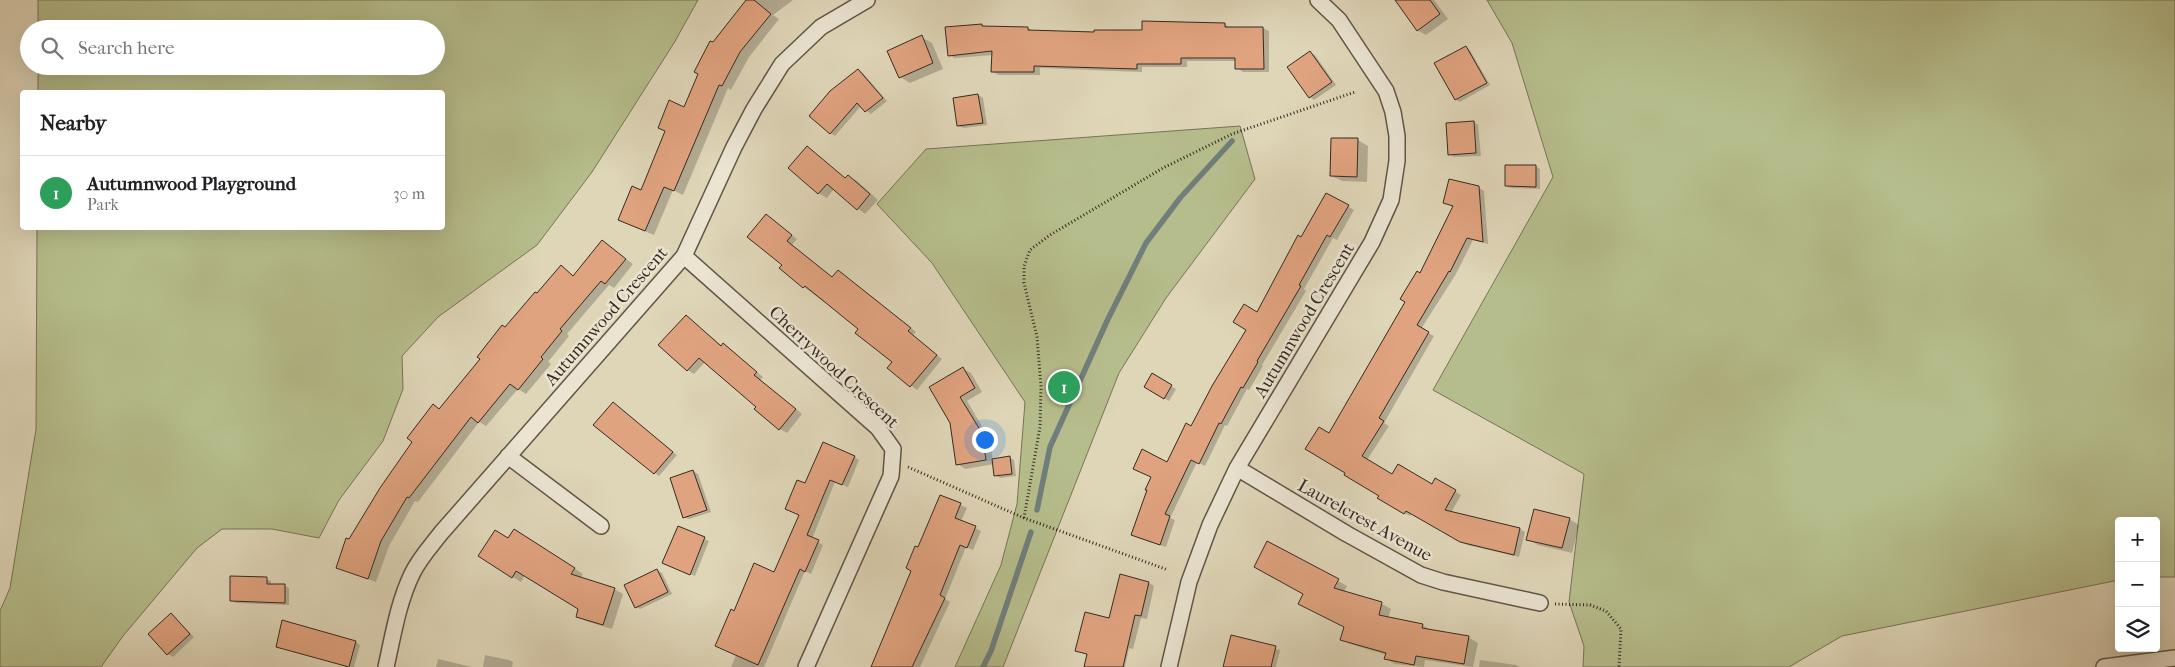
<!DOCTYPE html>
<meta charset="utf-8">
<style>
body{margin:0;font-family:"IM FELL French Canon",serif;background:#f2f2f2;color:#202124}
.controls{position:absolute;right:15px;bottom:15px;display:grid;overflow:hidden;border-radius:5px;box-shadow:0 5px 20px #0002}
.controls button{width:45px;height:45px;display:grid;place-items:center;padding:0;border:0;border-bottom:1px solid #e0e0e0;background:#fff;color:#202124;font:25px sans-serif}
.you{position:absolute;left:984px;top:439px;width:18px;height:18px;margin:-12px;border:4px solid #fff;border-radius:50%;background:#1a73e8;box-shadow:0 0 0 8px #1a73e833}
.badge{display:grid;place-items:center;width:32px;height:32px;border-radius:50%;background:#8f2418;color:#fff;font-size:16px;font-weight:700}
.pin{position:absolute;translate:-50% -50%;border:2px solid #fff;box-shadow:0 1px 5px #0006}
.list{margin:0;padding:0;list-style:none}
h2{display:flex;justify-content:space-between;align-items:center;height:65px;margin:0;padding:0 20px;font-size:21px}
h2 small{font-size:16px;font-weight:400;color:#757577}
.list li{display:grid;grid-template-columns:32px 1fr auto;gap:15px;align-items:center;box-sizing:border-box;height:75px;padding:0 20px;border-top:1px solid #e0e0e0}
.list b{display:block;font-size:19px;white-space:nowrap}
.list p{margin:0;font-size:16px;white-space:nowrap;color:#757577}
.list em{font-size:16px;font-style:normal;color:#757577}
.icon{flex:none;width:28px;height:28px;fill:none;stroke:currentColor;stroke-width:2;stroke-linecap:round;stroke-linejoin:round}
.map{position:relative;flex:none;width:2175px;height:667px;overflow:hidden}
.search{position:absolute;background:#fff;box-shadow:0 5px 20px #0002;left:20px;top:20px;width:425px;height:55px;display:flex;align-items:center;gap:12px;box-sizing:border-box;padding:0 18px;border-radius:28px;color:#757577;font-size:19px}
.panel{position:absolute;background:#fff;box-shadow:0 5px 20px #0002;left:20px;top:90px;width:425px;height:140px;border-radius:5px}
.map>svg:first-child{display:block}
.green{fill:#b6bd8c;stroke:#767456}
.shadow{fill:#0003}
.lines{fill:none;stroke-linecap:round;stroke-linejoin:round}
.stream{stroke:#707f7c;stroke-width:5.5}
.building{fill:#e0a37f;stroke:#352a20}
.street-casing{stroke:#605546;stroke-width:18}
.path{stroke:#352a20;stroke-width:3;stroke-dasharray:1 2.5;stroke-linecap:butt}
.street{stroke:#eae4d1;stroke-width:15}
.labels{text-anchor:middle;stroke-width:5;stroke-linejoin:round;paint-order:stroke}
.street-label{font-size:18px;fill:#352a20;stroke:#eae4d1}
</style>
<div class="map">
<svg width="2175" height="667" viewBox="0 0 2175 667">
<rect width="100%" height="100%" fill="#dfd6b8"/>
<filter id="stains"><feTurbulence type="fractalNoise" baseFrequency=".004" numOctaves="4"/><feColorMatrix values="0 0 0 0 .2 0 0 0 0 .09 0 0 0 0 .02 0 0 0 .5 -.17"/></filter>
<radialGradient id="worn" r=".72"><stop offset=".6" stop-color="#630" stop-opacity="0"/><stop offset="1" stop-color="#630" stop-opacity=".3"/></radialGradient>
<path class="green" d="M38 0H698L674 43 592 172 537 245 438 317 402 356 403 389 383 441 339 500 319 538 272 529H222L197 548 123 636 101 667H0V611L10 588 36 429 37 228H442V92H38V66H436V29H38Z
M1487 0H2175V577H2156V521H2119V580L1842 636 1789 667H1583L1584 646 1569 602 1584 474 1433 390 1553 177 1512 43Z
M1240 126 1255 179 1166 298 1119 373 1003 667H955L1001 565 1017 504 1025 402 932 263 877 204 926 149Z"/>
<path class="shadow" d="M748 0H793L773 15 779 19 749 57 731 90 728 88 683 195 673 190 654 235 628 224 619 219 642 192 685 108 713 44Z
M1396 0H1434L1448 19 1426 35 1417 30Z
M1143 22H1181L1185 24H1225L1231 29 1263 28 1269 31V72H1243L1237 68 1236 61H1187V67H1142V72L1040 68V75H999L993 72V55L955 58 949 55 981 25 986 28H1028L1032 31 1095 33 1143 31Z
M921 37 932 43 943 69 910 83 900 77Z
M1466 47 1470 50 1490 85 1460 102 1455 99Z
M1310 52 1315 55 1336 85 1314 100 1310 97Z
M858 70 863 73 887 101 871 114 861 106 835 136 830 133Z
M978 95 983 98 987 125 963 128 958 126Z
M1474 122 1478 125 1481 156 1454 157 1450 155Z
M1358 140 1368 146 1367 182 1342 181 1332 176Z
M807 147 846 179 848 176 857 181 878 200 865 214 834 189 827 198 818 193Z
M1535 166 1540 169V189L1511 188 1506 186Z
M1478 187 1484 191 1488 244 1473 240 1456 274 1421 329 1434 336 1384 423 1389 426 1367 460 1392 476 1433 486 1436 480 1461 495 1451 513 1520 529 1525 532 1519 557 1467 545 1412 513 1410 516 1379 498 1380 496 1333 437 1406 302 1454 207 1445 203Z
M1327 194 1354 210 1337 240 1333 238 1304 289 1306 291 1262 365 1263 366 1249 390 1247 389 1227 426 1225 425 1205 466 1197 462 1170 518 1175 520 1166 547 1138 538 1133 534 1168 463 1191 427Z
M766 215 797 239 792 245 833 278 838 271 844 275 916 332 913 335 942 359 917 390 889 368 894 362 860 329 804 287 783 265Z
M602 242 633 264 614 288 609 285 567 334 569 336 548 362 551 364 526 394 518 389 486 426 479 422 418 502 415 501 389 546 376 582 338 568 350 541 440 409 505 329 561 267 574 276Z
M686 316 722 346 724 345 730 349 763 377 760 380 802 414 787 433 780 429 758 407 705 362 694 374 688 370Z
M963 369 971 373 982 392 967 401 989 438 993 460 1010 458 1014 460 1016 476 1000 478 995 475 994 464 965 469 958 464 951 422Z
M1152 375 1176 389 1169 401 1145 386Z
M617 406 677 455 659 476 655 473Z
M854 457 859 460 848 487 835 482 812 539 823 545 811 574 805 571 764 667H731L736 655 735 612 775 573 800 515 806 485Z
M693 471 698 474 711 512 689 519 684 517Z
M941 496 967 508 961 521 981 531 973 550 966 547 945 599 950 602 920 667H872L912 571 919 549Z
M1569 519 1579 525 1572 553 1538 545 1528 539Z
M678 527 709 541 695 576 668 565Z
M523 535 583 574 580 579 614 589 623 594 612 629 586 621 577 616 580 608 525 575 521 582 513 577 509 539Z
M1268 543 1347 586 1344 592 1382 604 1391 609 1388 618 1422 625 1431 630 1468 637 1478 643 1473 667 1425 660 1424 667 1395 664 1386 659 1387 655 1350 644 1341 639 1345 627 1304 594Z
M657 570 662 573 672 594 640 609 636 607Z
M266 579 271 581V586H285L289 588V605L236 603 231 600Z
M1149 583 1154 586 1147 619 1141 618 1133 649 1129 648 1125 667H1086L1088 655 1077 650Z
M171 614 194 637 173 657 168 654Z
M1232 637 1280 650 1276 667H1224Z
M356 642 360 645 354 667H347L277 646Z
M485 655 509 660 513 662 512 667H483Z
M438 659 472 667H436Z
M1480 660 1516 665 1520 667H1479Z"/>
<g class="lines">
<path class="stream" d="M1037 510 1050 447 1107 321 1146 243 1180 198 1232 141
M983 667 991 651 1031 532"/>
</g>
<path class="building" d="M746 0H754L771 14 740 52 722 86 719 85 674 191 664 187 645 231 618 220 632 186 641 190 665 131 658 128 669 100 684 107 698 74 694 72 710 41 713 42Z
M1395 0H1430L1440 14 1417 31Z
M1142 21 1225 23V27H1263L1264 69H1235V58H1181V64H1137V69L1034 66V72H991L992 51 948 56 945 27 982 24V26L1028 27V30L1094 32V30H1142Z
M922 35 933 63 899 78 887 51Z
M1466 46 1487 83 1455 100 1434 63Z
M1310 51 1332 82 1309 98 1287 67Z
M858 69 883 98 865 112 857 103 830 134 809 116 830 91Z
M978 94 983 123 957 126 953 98Z
M1474 121 1476 153 1448 155 1446 123Z
M1331 138H1358L1357 177 1330 176Z
M807 146 845 178 848 175 870 194 857 210 827 184 818 194 788 168Z
M1505 165H1536V187L1505 186Z
M1449 179 1479 186 1483 242 1467 238 1450 272 1449 271 1417 325 1429 332 1379 418 1384 421 1362 456 1392 474 1398 464 1432 484 1435 478 1456 490 1445 510 1520 528 1514 555 1460 542 1406 511 1404 514 1377 498 1379 496 1344 475 1345 473 1305 449 1319 427 1329 433 1405 302 1400 299 1417 271 1420 273 1453 206 1443 203Z
M1326 193 1349 205 1330 237 1327 235 1299 285 1301 286 1257 361 1258 362 1243 388 1241 387 1221 424 1219 423 1199 464 1191 460 1165 514 1170 516 1160 545 1131 535 1147 490H1145L1151 477 1133 469 1142 449 1167 462 1186 423 1191 426 1212 386 1246 330 1233 322 1244 304 1257 312 1298 235 1301 237Z
M766 214 792 235 787 241 832 277 838 270 911 328 908 331 937 355 910 387 887 368 892 362 855 333 858 329 805 286 803 288 779 268 782 265 747 237Z
M602 240 626 259 605 284 601 281 560 329 562 331 541 357 543 359 518 390 510 384 478 423 471 417 409 498 407 497 381 541 368 579 336 568 346 538 349 539 380 488 412 442 407 438 433 404 439 409 480 359 477 357 502 325 505 327 535 292 537 293 561 265 573 276Z
M686 315 721 346 723 343 757 372 754 375 796 409 779 430 754 409 756 407 699 358 687 371 658 345Z
M963 367 975 388 960 397 982 433 986 460 956 465 950 423 929 387Z
M1152 373 1172 385 1164 399 1144 387Z
M613 402 673 452 654 474 593 425Z
M823 442 855 456 842 485 830 480 807 535 819 540 805 572 800 569 758 665 715 646 731 609 734 611 754 563 774 572 799 515 785 509 797 480 805 483Z
M1010 456 1012 474 994 476 992 459Z
M693 470 707 510 683 518 670 478Z
M940 495 961 503 955 518 976 526 967 548 960 545 940 595 945 598 912 667H871L911 571 906 568 915 546 918 547Z
M1534 509 1570 518 1562 548 1526 540Z
M678 526 705 537 690 575 662 563Z
M514 529 575 568 571 574 615 588 603 625 576 617 578 609 516 571 512 578 478 556 495 530 508 538Z
M1267 541 1339 579 1334 588 1382 602 1379 615 1423 624 1422 628 1469 636 1464 664 1416 656 1414 665 1384 659 1386 653 1340 640 1344 627 1298 604 1303 594 1254 567Z
M657 569 668 592 635 608 624 585Z
M1120 574 1149 582 1141 616 1135 615 1123 667H1084L1087 654 1075 651 1085 612 1109 618Z
M230 576 267 577V584H285V603L230 601Z
M171 613 190 634 167 655 148 634Z
M282 620 356 641 349 667 276 647Z
M1231 635 1276 646 1271 667H1223Z"/>
<g class="lines">
<g class="street-casing">
<path id="street" d="M684 256 878 428 893 449 891 476 806 667
M508 456 601 526
M1237 468 1347 534 1421 575 1443 582 1540 603
M386 667C393 636 398 603 412 574 419 559 431 546 441 533L684 256 734 147 754 109 782 64 821 27 867 0
M1169 667 1189 582 1210 525 1237 468 1372 242 1391 200 1397 161V136L1393 112 1386 91 1339 20 1318 0
M2104 667 2175 658"/>
</g>
<path class="path" d="M908 467 1024 518 1168 570
M1024 518 1040 427 1041 387 1037 337 1024 283V266L1030 250 1050 235 1163 168 1232 134 1355 92
M1555 604 1590 605 1606 611 1621 629 1619 667"/>
<use href="#street" class="street"/>
</g>
<g class="labels">
<g class="street-label">
<text transform="translate(606 316) rotate(-49)" y="6">Autumnwood Crescent</text>
<text transform="translate(1304 320) rotate(-59)" y="6">Autumnwood Crescent</text>
<text transform="translate(834 367) rotate(43)" y="6">Cherrywood Crescent</text>
<text transform="translate(1365 520) rotate(29)" y="6">Laurelcrest Avenue</text>
</g>
</g>
<rect width="100%" height="100%" filter="url(#stains)"/>
<rect width="100%" height="100%" fill="url(#worn)"/>
</svg>
<div class="controls">
<button>+</button>
<button>−</button>
<button><svg class="icon" aria-label="layers" viewBox="0 0 24 24"><path d="M12 4l9 5-9 5-9-5zM3 14l9 5 9-5"/></svg></button>
</div>
<div class="you"></div>
<div class="pin badge" style="left:1064px;top:387px;background:#2e9e5b">1</div>
<div class="search"><svg class="icon" aria-label="search" viewBox="0 0 24 24"><circle cx="10" cy="10" r="6"/><path d="M15 15l6 6"/></svg>Search here</div>
<section class="panel">
<h2>Nearby<small></small></h2>
<ul class="list">
<li><span class="badge" style="background:#2e9e5b">1</span><div><b>Autumnwood Playground</b><p>Park</p></div><em>30 m</em></li>
</ul>
</section>
</div>
